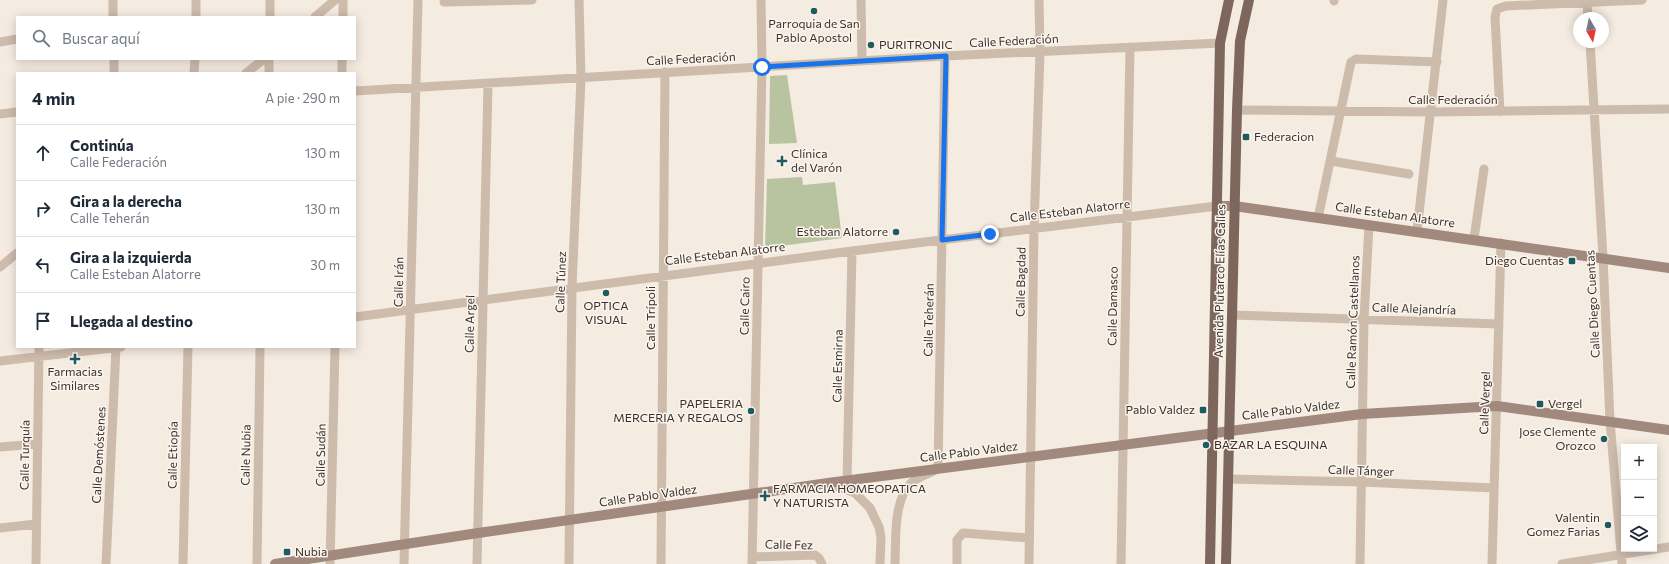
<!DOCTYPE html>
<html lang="es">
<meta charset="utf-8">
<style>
body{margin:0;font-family:Commissioner,sans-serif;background:#f2f2f3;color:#1f2937}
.controls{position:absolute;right:12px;bottom:12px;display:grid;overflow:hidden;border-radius:0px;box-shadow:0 2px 10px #0003}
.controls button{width:36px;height:36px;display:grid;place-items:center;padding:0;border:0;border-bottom:1px solid #e0e1e3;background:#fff;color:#1f2937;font:20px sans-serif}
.compass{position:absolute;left:1573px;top:12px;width:36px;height:36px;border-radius:50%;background:#fff;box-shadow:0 2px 10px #0003;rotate:171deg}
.stop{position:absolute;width:12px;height:12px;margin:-9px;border:3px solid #1a73e8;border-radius:50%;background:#fff}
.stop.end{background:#1a73e8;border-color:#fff;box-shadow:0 1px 4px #0008}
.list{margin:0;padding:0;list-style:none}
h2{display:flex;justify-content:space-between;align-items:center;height:52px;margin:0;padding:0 16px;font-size:17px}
h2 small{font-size:13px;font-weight:400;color:#747a83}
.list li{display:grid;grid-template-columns:26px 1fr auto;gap:12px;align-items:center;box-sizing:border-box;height:56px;padding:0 16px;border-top:1px solid #e0e1e3}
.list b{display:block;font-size:15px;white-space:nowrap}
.list p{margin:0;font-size:13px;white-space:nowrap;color:#747a83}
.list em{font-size:13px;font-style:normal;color:#747a83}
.icon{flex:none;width:22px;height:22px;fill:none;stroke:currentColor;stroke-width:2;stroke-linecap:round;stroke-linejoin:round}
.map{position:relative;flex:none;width:1669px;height:564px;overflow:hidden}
.search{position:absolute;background:#fff;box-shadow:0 2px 10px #0003;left:16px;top:16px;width:340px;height:44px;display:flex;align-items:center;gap:10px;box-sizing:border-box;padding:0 14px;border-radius:0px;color:#747a83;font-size:15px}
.panel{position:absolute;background:#fff;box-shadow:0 2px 10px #0003;left:16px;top:72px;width:340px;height:276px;border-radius:0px}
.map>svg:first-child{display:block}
.green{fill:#b8c4a0}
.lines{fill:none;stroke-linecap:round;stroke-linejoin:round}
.street{stroke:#cdbbac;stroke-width:9}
.secondary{stroke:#a18a7d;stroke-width:10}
.primary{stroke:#7d675c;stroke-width:10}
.route{stroke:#1a73e8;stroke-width:5}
.poi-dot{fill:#1f5a5e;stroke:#fbf5ee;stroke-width:1.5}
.labels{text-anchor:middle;stroke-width:3;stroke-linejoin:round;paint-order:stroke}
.poi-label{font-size:12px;fill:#3b302b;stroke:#fbf5ee;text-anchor:start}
.street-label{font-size:12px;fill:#3b302b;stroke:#fbf5ee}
</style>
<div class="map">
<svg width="1669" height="564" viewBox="0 0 1669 564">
<rect width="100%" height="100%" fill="#f4ebe1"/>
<path class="green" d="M787 75 797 143 769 144 770 76Z
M802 177 803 185 835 182 842 238 765 248 767 179Z"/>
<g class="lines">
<path class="street" d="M861 0 862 61
M1334 1V0
M444 2 532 0
M1587 3 1588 18
M113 17V0
M196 17V0
M270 17V0
M315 17 335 0
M343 17V0
M0 42 17 39
M1590 42 1603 257 1610 421 1622 564
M114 59V73
M194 73 195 59
M246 73 264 59
M269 73V59
M342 73V59
M355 91 945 56 1220 43
M1237 110 1431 112 1669 109
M1500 112 1495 17 1497 9 1506 6 1642 0
M0 114 17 112
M1331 161 1409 174
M1318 218 1351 62 1356 59 1437 62
M1417 231 1443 0
M1474 239 1484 169
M0 267 17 253
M1232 315 1499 324
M355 317 852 251 1217 206
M0 361 121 347
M0 447 38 444
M1228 479 1362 482 1494 488
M847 481 852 251
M828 483 855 493 870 508 879 527 881 537 880 564
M0 528 36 524
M752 557 815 555 819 558 822 564
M36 564 39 347
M106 564 116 347
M183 564 188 347
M257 564 260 347
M330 564 335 347
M404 564 418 0
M477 564 488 84
M569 564 572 287 581 78 579 0
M661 564 665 72
M752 564 762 67 761 0
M895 564C896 541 893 500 911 483 918 477 929 473 938 469L945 56
M957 564V540L963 533 1029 538
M1029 564 1034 228 1040 52 1039 0
M1121 564 1130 47
M1360 564 1364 319 1369 225
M1492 564 1501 243
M1562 564 1669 547"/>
<path class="secondary" d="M1217 206H1234L1669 268
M275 564 478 533 828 483 1362 414 1497 406 1669 430"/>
<path class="primary" d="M1210 564 1220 43 1229 0
M1226 564 1237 110 1240 41 1249 0"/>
</g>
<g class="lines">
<path class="route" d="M762 67 946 56 942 240 990 234"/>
</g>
<g class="poi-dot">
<circle cx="814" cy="11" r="4"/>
<circle cx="871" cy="45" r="4"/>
<rect x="1242" y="133" width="8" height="8" rx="2"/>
<path d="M780 155h4v4h4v4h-4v4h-4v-4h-4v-4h4z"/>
<circle cx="896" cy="232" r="4"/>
<rect x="1568" y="257" width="8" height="8" rx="2"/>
<circle cx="606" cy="293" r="4"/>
<path d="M73 353h4v4h4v4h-4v4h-4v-4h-4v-4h4z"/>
<rect x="1536" y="400" width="8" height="8" rx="2"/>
<rect x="1199" y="406" width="8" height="8" rx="2"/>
<circle cx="751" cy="411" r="4"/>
<circle cx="1604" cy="439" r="4"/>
<circle cx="1206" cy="445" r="4"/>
<path d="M763 490h4v4h4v4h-4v4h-4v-4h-4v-4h4z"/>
<circle cx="1608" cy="525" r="4"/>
<rect x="283" y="548" width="8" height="8" rx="2"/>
</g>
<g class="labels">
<g class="poi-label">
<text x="814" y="28" text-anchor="middle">Parroquia de San<tspan x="814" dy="14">Pablo Apostol</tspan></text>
<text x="879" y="49">PURITRONIC</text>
<text x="1254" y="141">Federacion</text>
<text x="791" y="158">Clínica<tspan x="791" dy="14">del Varón</tspan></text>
<text x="888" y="236" text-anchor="end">Esteban Alatorre</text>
<text x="1564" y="265" text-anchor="end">Diego Cuentas</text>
<text x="606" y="310" text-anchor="middle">OPTICA<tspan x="606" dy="14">VISUAL</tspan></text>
<text x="75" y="376" text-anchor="middle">Farmacias<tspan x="75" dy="14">Similares</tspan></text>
<text x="743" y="408" text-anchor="end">PAPELERIA<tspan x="743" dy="14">MERCERIA Y REGALOS</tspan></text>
<text x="1548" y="408">Vergel</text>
<text x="1195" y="414" text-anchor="end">Pablo Valdez</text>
<text x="1596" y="436" text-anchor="end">Jose Clemente<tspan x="1596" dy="14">Orozco</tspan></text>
<text x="1214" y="449">BAZAR LA ESQUINA</text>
<text x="773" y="493">FARMACIA HOMEOPATICA<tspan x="773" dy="14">Y NATURISTA</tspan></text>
<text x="1600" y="522" text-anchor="end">Valentin<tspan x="1600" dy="14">Gomez Farias</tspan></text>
<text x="295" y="556">Nubia</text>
</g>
<g class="street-label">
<text transform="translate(1014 41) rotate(-3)" y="4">Calle Federación</text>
<text transform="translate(691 59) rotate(-3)" y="4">Calle Federación</text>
<text x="1453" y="104">Calle Federación</text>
<text transform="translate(1070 211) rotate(-7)" y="4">Calle Esteban Alatorre</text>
<text transform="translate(1395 215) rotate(8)" y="4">Calle Esteban Alatorre</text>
<text transform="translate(725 254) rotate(-7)" y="4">Calle Esteban Alatorre</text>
<text transform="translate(1220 281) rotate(-89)" y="4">Avenida Plutarco Elías Calles</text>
<text transform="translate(399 282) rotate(-89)" y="4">Calle Irán</text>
<text transform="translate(561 282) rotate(-88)" y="4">Calle Túnez</text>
<text transform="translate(1021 282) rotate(-89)" y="4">Calle Bagdad</text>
<text transform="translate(1593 304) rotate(-93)" y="4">Calle Diego Cuentas</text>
<text transform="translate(745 306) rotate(-89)" y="4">Calle Cairo</text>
<text transform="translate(1113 306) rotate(-89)" y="4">Calle Damasco</text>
<text transform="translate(1414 309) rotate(2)" y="4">Calle Alejandría</text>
<text transform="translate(651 318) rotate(-90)" y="4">Calle Trípoli</text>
<text transform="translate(929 320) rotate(-89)" y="4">Calle Teherán</text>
<text transform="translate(1353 322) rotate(-88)" y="4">Calle Ramón Castellanos</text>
<text transform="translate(470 324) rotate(-89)" y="4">Calle Argel</text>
<text transform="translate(838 366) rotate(-89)" y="4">Calle Esmirna</text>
<text transform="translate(1485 403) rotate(-88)" y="4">Calle Vergel</text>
<text transform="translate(1291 410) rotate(-7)" y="4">Calle Pablo Valdez</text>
<text transform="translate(969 452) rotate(-7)" y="4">Calle Pablo Valdez</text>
<text transform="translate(25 455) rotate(-89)" y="4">Calle Turquía</text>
<text transform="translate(99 455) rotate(-87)" y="4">Calle Demóstenes</text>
<text transform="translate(173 455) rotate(-89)" y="4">Calle Etiopía</text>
<text transform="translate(246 455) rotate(-89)" y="4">Calle Nubia</text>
<text transform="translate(321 455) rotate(-89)" y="4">Calle Sudán</text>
<text transform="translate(1361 471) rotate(2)" y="4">Calle Tánger</text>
<text transform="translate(648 496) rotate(-8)" y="4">Calle Pablo Valdez</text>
<text transform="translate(789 545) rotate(1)" y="4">Calle Fez</text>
</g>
</g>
</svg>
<div class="controls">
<button>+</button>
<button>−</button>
<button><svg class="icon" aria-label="layers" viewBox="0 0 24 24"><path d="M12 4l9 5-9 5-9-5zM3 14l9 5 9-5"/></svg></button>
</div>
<svg class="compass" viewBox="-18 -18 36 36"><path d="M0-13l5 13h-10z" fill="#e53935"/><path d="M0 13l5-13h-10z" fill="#747a83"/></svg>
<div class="stop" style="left:762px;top:67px"></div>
<div class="stop end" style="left:990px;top:234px"></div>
<div class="search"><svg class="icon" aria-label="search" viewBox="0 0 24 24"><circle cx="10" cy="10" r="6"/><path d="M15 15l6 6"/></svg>Buscar aquí</div>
<section class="panel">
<h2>4 min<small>A pie · 290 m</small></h2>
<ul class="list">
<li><svg class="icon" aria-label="ahead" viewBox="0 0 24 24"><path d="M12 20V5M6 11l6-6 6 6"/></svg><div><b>Continúa</b><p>Calle Federación</p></div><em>130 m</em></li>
<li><svg class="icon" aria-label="right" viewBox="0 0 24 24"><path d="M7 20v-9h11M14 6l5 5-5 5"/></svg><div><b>Gira a la derecha</b><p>Calle Teherán</p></div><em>130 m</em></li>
<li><svg class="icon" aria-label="left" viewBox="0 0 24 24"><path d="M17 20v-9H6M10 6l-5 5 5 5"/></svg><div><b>Gira a la izquierda</b><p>Calle Esteban Alatorre</p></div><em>30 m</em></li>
<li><svg class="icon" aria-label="arrive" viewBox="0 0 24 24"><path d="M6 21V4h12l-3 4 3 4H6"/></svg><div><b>Llegada al destino</b></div></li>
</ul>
</section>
</div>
